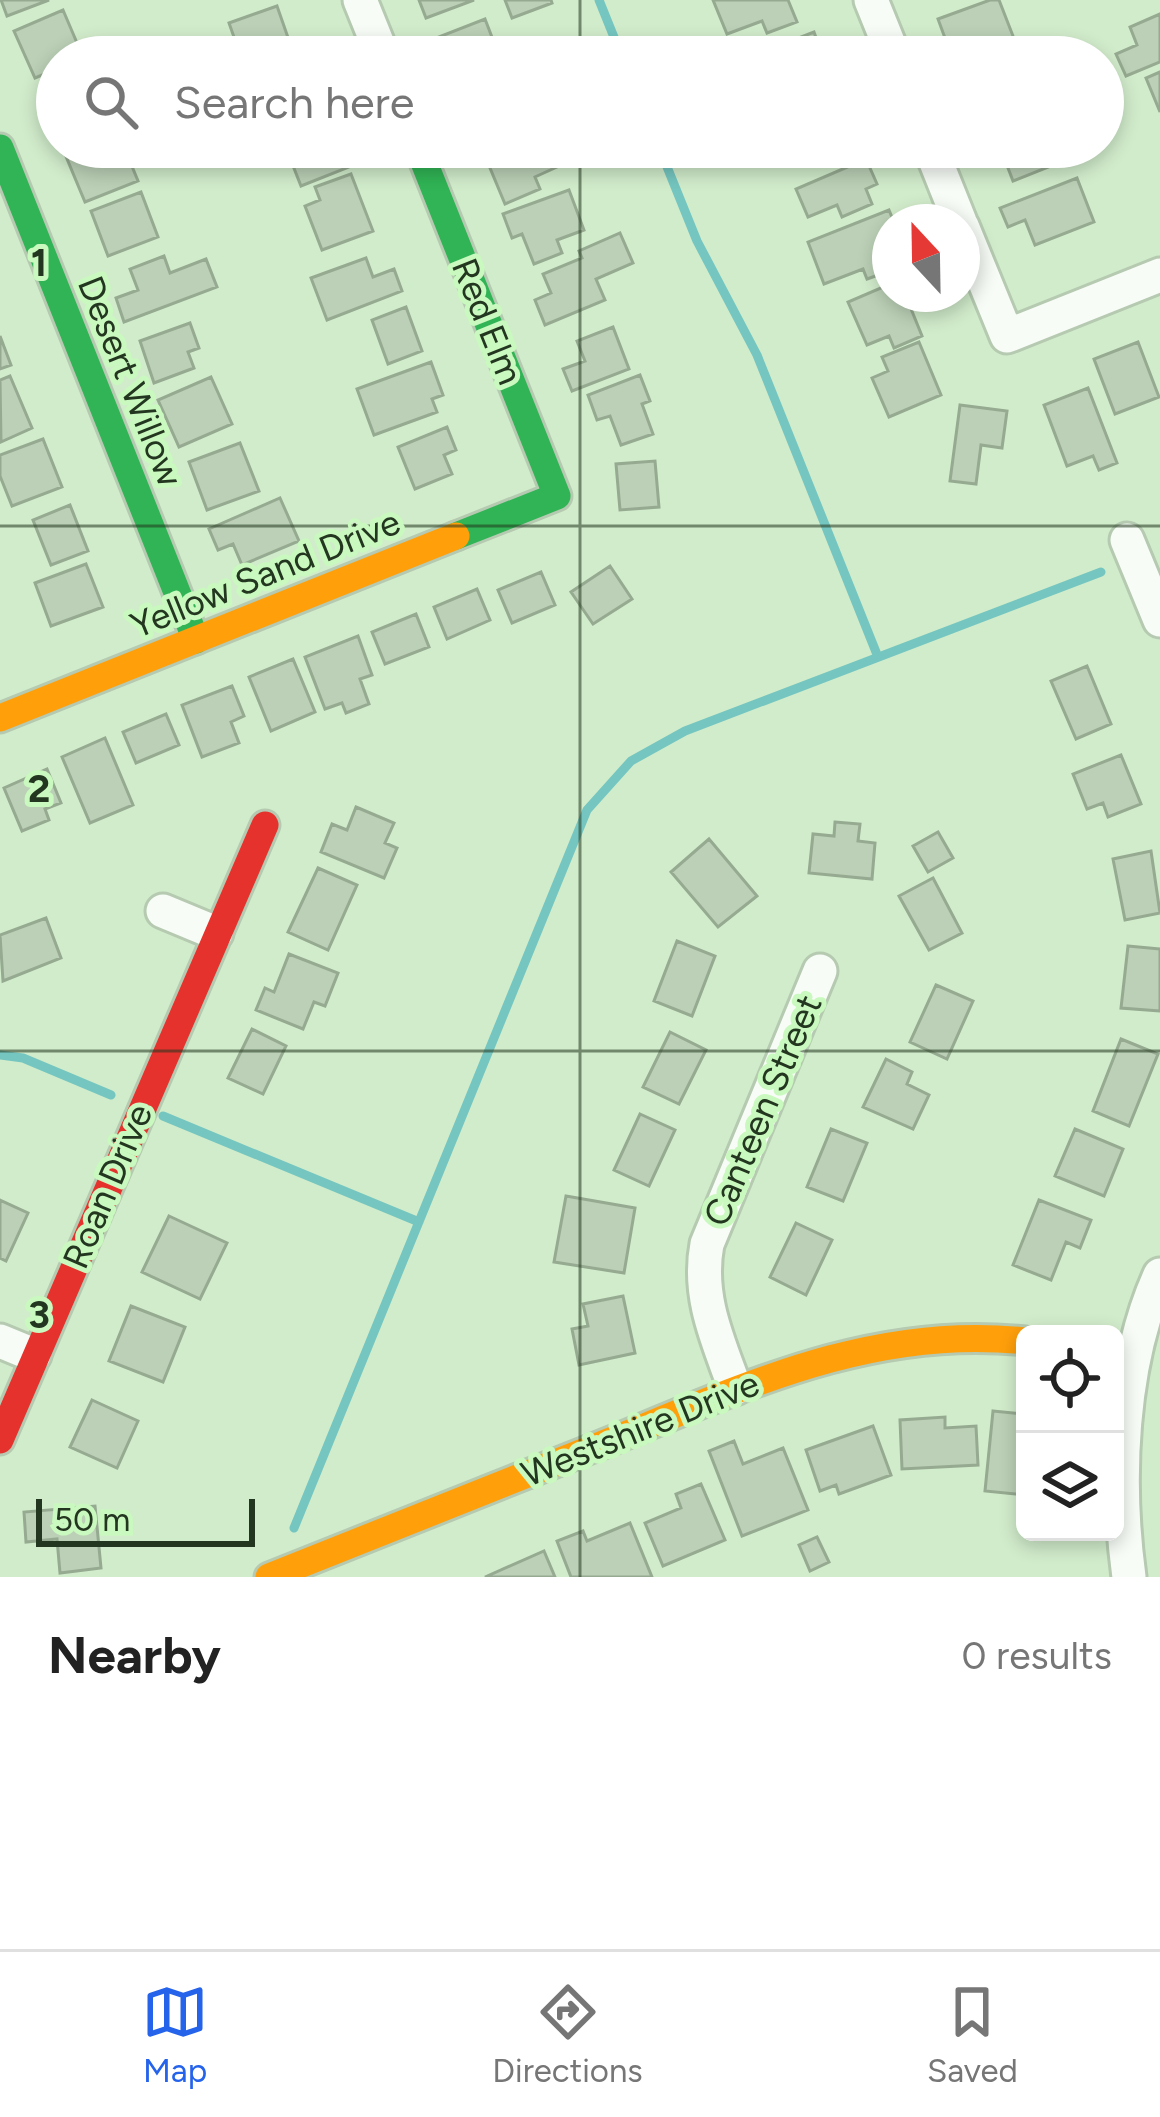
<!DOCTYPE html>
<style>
body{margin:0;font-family:Figtree,sans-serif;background:#f2f2f2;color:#222}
.controls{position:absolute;right:36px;bottom:36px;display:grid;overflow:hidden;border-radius:18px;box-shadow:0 6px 18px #0003}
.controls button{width:108px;height:108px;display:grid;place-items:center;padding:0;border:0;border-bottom:3px solid #e0e0e0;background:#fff;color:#222;font:60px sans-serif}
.compass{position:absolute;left:872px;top:204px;width:108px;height:108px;border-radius:50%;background:#fff;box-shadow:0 6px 18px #0003;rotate:338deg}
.scale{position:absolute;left:36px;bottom:30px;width:219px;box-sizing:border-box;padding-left:12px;border:6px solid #23361f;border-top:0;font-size:33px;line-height:42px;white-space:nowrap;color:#23361f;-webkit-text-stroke:9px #c9f9be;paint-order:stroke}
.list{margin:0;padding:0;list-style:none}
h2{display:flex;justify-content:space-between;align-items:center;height:156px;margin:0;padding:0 48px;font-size:51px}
h2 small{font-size:39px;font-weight:400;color:#767676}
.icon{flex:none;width:66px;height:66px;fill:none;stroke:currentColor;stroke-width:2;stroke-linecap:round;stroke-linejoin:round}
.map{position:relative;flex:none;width:1160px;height:1577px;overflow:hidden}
.search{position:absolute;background:#fff;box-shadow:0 6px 18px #0003;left:36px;right:36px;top:36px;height:132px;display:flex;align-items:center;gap:30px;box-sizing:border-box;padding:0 42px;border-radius:66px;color:#767676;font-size:45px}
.sheet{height:372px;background:#fff}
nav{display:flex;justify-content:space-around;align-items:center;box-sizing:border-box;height:168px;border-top:3px solid #e0e0e0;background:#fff;font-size:33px;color:#767676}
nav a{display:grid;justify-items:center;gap:6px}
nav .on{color:#2563eb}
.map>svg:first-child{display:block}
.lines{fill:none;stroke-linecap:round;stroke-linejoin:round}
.stream{stroke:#75c6c0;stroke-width:9}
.building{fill:#bbd0b6;stroke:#96aa91;stroke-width:3}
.street-casing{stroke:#b5cab0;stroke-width:39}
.fast-casing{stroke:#b5cab0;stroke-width:33}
.slow-casing{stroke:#b5cab0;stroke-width:33}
.jam-casing{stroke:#b5cab0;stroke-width:33}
.street{stroke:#f8fcf7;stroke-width:33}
.fast{stroke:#30b455;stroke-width:27}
.slow{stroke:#ff9f0a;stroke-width:27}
.jam{stroke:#e5322d;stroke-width:27}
.grid{fill:none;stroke:#23361f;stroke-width:3;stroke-opacity:0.55}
.labels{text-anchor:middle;stroke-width:10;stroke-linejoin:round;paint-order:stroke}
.street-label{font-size:36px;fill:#23361f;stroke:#c9f9be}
.grid-label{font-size:39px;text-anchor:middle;font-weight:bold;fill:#23361f;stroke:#c9f9be;stroke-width:10;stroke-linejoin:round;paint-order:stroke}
</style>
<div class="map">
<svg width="1160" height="1577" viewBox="0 0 1160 1577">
<rect width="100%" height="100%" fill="#d1eccb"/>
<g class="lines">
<path class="stream" d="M599 0 622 57
M659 147 697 241 757 355 878 657
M0 1055 23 1058 111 1095
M163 1116 419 1222
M294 1528 587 810 631 761 685 731 1101 572"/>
</g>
<path class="building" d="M1 0H49L7 16Z
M419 0H474L426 18Z
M505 0H551L552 3 512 18Z
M713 0H788L797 22 767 33 762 21 727 34Z
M990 0H999L1013 36 952 57 938 19Z
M277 6 292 49 270 57H241L229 23Z
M63 10 83 57H57V69L35 78 14 31Z
M1160 14V62L1126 76 1116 54 1137 45 1130 27Z
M485 19 495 45 486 48 489 57H443L436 38Z
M814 32 823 57H762L760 53Z
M1160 72V112L1146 78Z
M57 88V129L43 93Z
M82 147H124L138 181 85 202 65 154Z
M303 147H341L349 167 301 186 288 153Z
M494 147H551L559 166 535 177 540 189 505 204 483 151Z
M1000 147H1096V148L1013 181Z
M866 159 877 184 866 189 872 204 842 217 837 205 808 217 796 189Z
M351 174 373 231 322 250 305 206 320 200 315 187Z
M1077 178 1094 222 1035 245 1025 220 1008 227 1000 208Z
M569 190 584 230 557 240 562 253 534 264 522 234 512 238 503 214Z
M141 192 158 237 108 256 91 211Z
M889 210 894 222H890V271L867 279 863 269 824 284 808 242Z
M620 233 633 263 596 279 605 300 545 325 535 300 551 293 543 274 582 258 579 251Z
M164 256 170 273 206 259 217 287 124 322 116 298 138 290 130 269Z
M366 258 373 277 394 269 402 291 327 320 311 278Z
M890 284V294H905L922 336 894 348 889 336 867 345 848 302Z
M406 307 422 351 388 364 372 320Z
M190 323 199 348 188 352 194 368 154 383 140 341Z
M613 327 629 369 572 391 563 369 585 361 577 341Z
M0 336 11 365 0 369Z
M919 342 941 395 889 417 872 378 888 371 882 357Z
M1138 342 1159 397 1115 414 1094 359Z
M431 362 443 395 432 399 437 412 374 435 357 389Z
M640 375 650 401 642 404 653 434 621 445 610 416 597 420 588 395Z
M10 376 32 428 1 442 0 380Z
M211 377 232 424 179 447 158 400Z
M1088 388 1117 463 1099 470 1093 456 1067 466 1044 405Z
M960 405 1007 411 1002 448 981 445 976 484 950 481Z
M447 427 456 450 444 455 452 474 415 489 398 447Z
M43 439 62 487 12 506 0 476V455Z
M240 443 259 491 207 510 189 462Z
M655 461 659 507 620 510 616 464Z
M280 498 299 541 242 565 233 544 218 550 209 529Z
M70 505 88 551 51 565 33 520Z
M86 564 103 607 51 626 35 583Z
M610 566 632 599 593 624 571 592Z
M541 572 555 605 512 623 498 590Z
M477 589 490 620 447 639 434 607Z
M416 614 429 647 385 664 372 632Z
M358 636 372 675 360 679 369 704 346 713 342 703 325 709 305 657Z
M293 659 315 712 271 731 249 677Z
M1087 666 1111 724 1076 739 1051 681Z
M232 686 244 716 231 722 239 743 202 757 182 705Z
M166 714 179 745 136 763 123 732Z
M105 738 133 805 90 823 62 757Z
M1121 755 1141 804 1108 817 1103 803 1087 809 1073 774Z
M47 769 61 803 45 809 49 820 22 831 4 788Z
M356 807 394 823 385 843 397 848 384 878 321 852 332 824 347 830Z
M835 822 860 824 858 841 875 843 872 879 809 873 813 834 834 836Z
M938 832 953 858 928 872 913 846Z
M709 839 757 896 718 927 671 872Z
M1151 851 1160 913 1125 920 1113 859Z
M318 868 357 885 328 950 288 932Z
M933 878 962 933 929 950 899 896Z
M46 918 61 958 3 981 0 935Z
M677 941 715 956 692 1016 654 1001Z
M1128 946 1160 949V1011L1121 1008Z
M289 954 338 973 325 1006 314 1002 303 1029 256 1010 265 988 274 992Z
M936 985 973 1001 947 1059 910 1042Z
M252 1029 286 1046 263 1094 228 1078Z
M670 1032 706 1050 679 1104 643 1087Z
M1121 1039 1158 1054 1129 1126 1093 1111Z
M886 1059 912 1072 907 1084 929 1095 913 1129 863 1107Z
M640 1114 675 1130 649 1186 614 1170Z
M831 1129 867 1143 843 1201 807 1187Z
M1075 1129 1123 1149 1104 1196 1055 1176Z
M566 1196 635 1208 624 1273 554 1262Z
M0 1200 28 1213 6 1261 0 1258Z
M1039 1200 1091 1220 1080 1248 1066 1242 1051 1280 1013 1265Z
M169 1216 227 1243 200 1299 142 1272Z
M796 1223 832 1240 806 1295 770 1277Z
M623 1296 635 1353 579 1365 572 1329 588 1326 583 1304Z
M131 1306 185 1327 163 1382 109 1361Z
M92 1400 138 1421 117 1468 70 1447Z
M993 1411 1022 1414 1025 1495 985 1491Z
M945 1417V1428L976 1426 978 1465 902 1469 900 1420Z
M873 1426 891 1475 839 1494 836 1485 820 1491 806 1450Z
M734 1441 743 1464 783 1448 808 1510 742 1536 709 1451Z
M701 1484 725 1540 663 1566 645 1523 681 1508 676 1494Z
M95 1506 101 1568 60 1573 57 1539 26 1542 24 1512Z
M630 1523 652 1577H571L557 1541 583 1531 587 1541Z
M817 1537 829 1562 810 1571 799 1545Z
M544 1551 555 1577H485Z"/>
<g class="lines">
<g class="street-casing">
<path id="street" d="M360 0 383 57
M871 0 894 57
M930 147 960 222
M962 226 1007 336 1160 275
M1127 540 1160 620
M163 911 216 933
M0 1341 34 1355
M735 1388C718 1341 697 1296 707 1244L820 971
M1129 1577C1116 1482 1120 1364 1160 1275"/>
</g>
<g class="fast-casing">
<path id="fast" d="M418 147 557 496 456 536
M0 148 196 640"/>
</g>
<g class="slow-casing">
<path id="slow" d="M0 718 456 536
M269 1577C377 1534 485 1491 593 1448 735 1391 868 1324 1025 1341"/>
</g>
<g class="jam-casing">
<path id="jam" d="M0 1440 265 825"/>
</g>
<use href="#street" class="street"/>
<use href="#fast" class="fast"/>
<use href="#slow" class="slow"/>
<use href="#jam" class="jam"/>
</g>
<path class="grid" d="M580 0V57M580 147V1577M0 526H1160M0 1051H1160"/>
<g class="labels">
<g class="street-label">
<text transform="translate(488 321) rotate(68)" y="13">Red Elm</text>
<text transform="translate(131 381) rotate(68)" y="13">Desert Willow</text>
<text transform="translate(265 573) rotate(-22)" y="13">Yellow Sand Drive</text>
<text transform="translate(762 1110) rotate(-67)" y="13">Canteen Street</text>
<text transform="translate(107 1186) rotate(-67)" y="13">Roan Drive</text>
<text transform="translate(640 1428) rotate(-22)" y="13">Westshire Drive</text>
</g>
</g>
<g class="grid-label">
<text x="39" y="276">1</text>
<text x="39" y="802">2</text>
<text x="39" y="1328">3</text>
</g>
</svg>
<div class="controls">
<button><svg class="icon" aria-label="locate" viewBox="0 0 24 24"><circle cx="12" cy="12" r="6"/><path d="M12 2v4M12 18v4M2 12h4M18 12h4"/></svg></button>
<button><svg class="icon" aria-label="layers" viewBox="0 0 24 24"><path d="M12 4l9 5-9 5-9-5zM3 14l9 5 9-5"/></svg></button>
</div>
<svg class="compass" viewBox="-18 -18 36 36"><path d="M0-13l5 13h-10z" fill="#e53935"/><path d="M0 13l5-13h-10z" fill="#767676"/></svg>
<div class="scale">50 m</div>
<div class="search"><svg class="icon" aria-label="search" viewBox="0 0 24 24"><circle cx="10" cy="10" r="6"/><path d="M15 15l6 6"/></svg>Search here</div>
</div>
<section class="sheet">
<h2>Nearby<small>0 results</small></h2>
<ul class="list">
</ul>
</section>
<nav>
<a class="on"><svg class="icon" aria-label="map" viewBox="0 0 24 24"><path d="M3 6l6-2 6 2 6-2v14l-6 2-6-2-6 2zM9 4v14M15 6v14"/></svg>Map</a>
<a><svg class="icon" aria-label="directions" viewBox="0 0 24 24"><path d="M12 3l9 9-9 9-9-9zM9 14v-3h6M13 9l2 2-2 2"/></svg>Directions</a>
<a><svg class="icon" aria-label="saved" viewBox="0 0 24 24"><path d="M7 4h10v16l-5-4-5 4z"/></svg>Saved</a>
</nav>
